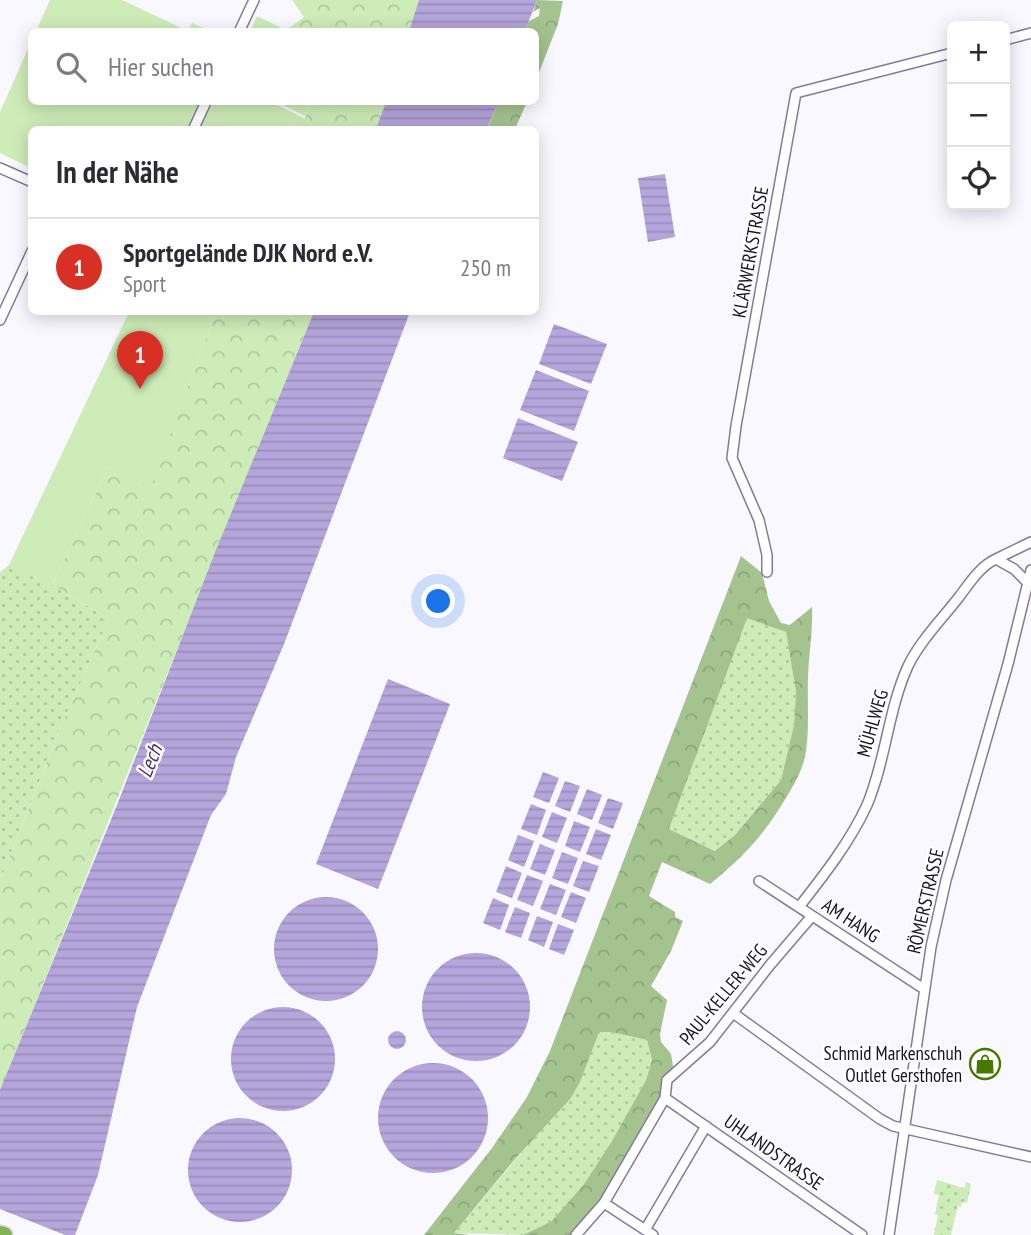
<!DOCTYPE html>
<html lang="de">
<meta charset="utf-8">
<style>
body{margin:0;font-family:"PT Sans Narrow",sans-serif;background:#f2f2f3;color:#2b2b33}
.controls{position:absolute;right:21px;top:21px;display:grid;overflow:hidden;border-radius:10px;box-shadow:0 4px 18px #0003}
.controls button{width:63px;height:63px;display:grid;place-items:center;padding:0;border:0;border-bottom:2px solid #e1e1e2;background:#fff;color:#2b2b33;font:35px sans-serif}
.you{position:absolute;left:439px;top:602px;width:24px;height:24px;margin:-18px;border:5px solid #fff;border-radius:50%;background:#1a73e8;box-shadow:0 0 0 10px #1a73e833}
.badge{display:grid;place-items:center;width:46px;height:46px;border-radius:50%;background:#d93025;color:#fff;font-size:23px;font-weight:700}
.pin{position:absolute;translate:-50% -58px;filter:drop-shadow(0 2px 4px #0008)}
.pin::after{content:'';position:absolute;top:37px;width:24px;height:21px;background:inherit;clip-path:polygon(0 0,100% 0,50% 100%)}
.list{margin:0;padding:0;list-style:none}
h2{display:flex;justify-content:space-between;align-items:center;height:91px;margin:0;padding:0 28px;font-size:30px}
h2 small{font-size:23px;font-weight:400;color:#7c7c81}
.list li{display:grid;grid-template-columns:46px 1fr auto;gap:21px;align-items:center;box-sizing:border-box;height:98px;padding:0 28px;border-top:2px solid #e1e1e2}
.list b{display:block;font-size:26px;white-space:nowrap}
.list p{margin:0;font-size:23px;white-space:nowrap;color:#7c7c81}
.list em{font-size:23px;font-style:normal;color:#7c7c81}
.icon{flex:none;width:38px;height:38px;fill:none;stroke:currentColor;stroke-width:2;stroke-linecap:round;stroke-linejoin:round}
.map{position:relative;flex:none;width:1031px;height:1235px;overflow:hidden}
.search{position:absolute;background:#fff;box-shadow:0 4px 18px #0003;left:28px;top:28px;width:511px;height:77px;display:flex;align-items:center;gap:18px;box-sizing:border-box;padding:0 24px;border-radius:10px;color:#7c7c81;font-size:26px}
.panel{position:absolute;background:#fff;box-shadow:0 4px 18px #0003;left:28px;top:126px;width:511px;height:189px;border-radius:10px}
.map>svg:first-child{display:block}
.grass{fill:url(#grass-dots)}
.forest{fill:url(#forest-crowns);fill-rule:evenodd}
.park{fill:url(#park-crowns)}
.pitch{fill:#ceecb8}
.water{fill:url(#water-rules)}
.pier{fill:#f9f8ff}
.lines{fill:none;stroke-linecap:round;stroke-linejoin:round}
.street-casing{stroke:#847b9b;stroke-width:12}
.highway-casing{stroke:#d5d5d7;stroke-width:19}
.street{stroke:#fff;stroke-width:9}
.highway{stroke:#81b454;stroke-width:16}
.labels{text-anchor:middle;stroke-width:5;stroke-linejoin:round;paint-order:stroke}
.street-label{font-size:19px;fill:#181420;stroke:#fff}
.poi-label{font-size:19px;fill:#181420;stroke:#fff;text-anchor:end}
.water-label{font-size:21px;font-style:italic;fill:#473071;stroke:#fff}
</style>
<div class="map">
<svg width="1031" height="1235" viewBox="0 0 1031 1235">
<defs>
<pattern id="grass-dots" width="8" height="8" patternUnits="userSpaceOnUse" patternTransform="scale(1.75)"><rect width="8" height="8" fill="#ceecb8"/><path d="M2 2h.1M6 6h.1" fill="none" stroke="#b0ca9e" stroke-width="1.8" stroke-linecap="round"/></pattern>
<pattern id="forest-crowns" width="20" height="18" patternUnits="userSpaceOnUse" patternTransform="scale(1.75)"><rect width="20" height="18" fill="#a5c38f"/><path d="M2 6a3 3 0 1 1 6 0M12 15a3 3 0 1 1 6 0" fill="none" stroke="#8da77b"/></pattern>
<pattern id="park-crowns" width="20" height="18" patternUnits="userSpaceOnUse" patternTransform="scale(1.75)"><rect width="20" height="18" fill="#ceecb8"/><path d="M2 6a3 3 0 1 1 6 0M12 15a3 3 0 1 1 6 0" fill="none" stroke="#b0ca9e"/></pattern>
<pattern id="water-rules" width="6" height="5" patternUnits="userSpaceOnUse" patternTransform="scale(1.75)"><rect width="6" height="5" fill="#b4a5db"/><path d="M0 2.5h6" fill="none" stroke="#9a8dbc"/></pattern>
</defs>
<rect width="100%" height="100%" fill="#f9f8ff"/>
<path class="grass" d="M9 565 52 585 109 619 61 726 0 881V572Z
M747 617 786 632 796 692 794 725 781 780 735 835 716 851 669 829Z
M599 1031 611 1032 647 1040 652 1060 646 1080 612 1141 584 1184 552 1221 523 1235 454 1233 537 1134Z
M937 1180 964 1188 966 1182 971 1184 967 1203 962 1202 961 1207 958 1206 951 1235H934L938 1215 935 1214 939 1195 934 1194Z"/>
<path class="forest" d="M537 0 563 1 558 24 536 80V32L525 31 529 21 539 16 540 8 533 12Z
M498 102H527L515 129 487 130Z
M741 556 762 573 769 601 781 623 790 625 812 607C813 630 809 653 808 677 807 704 810 730 805 757 801 773 793 787 784 801 763 836 742 858 710 884L662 862 649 896 675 912V917L683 921 671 951 651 986 667 1000 660 1034 661 1042 671 1054 674 1072 665 1098 604 1202 574 1235H523L552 1221 584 1184 612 1141 646 1080 652 1060 647 1040 611 1032H599L580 1082 570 1099 515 1159 454 1233 470 1235H424L492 1148 527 1097 550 1051ZM747 618 786 632 796 692 794 725 781 780 735 835 715 851 669 829Z"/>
<path class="park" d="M292 0H419L409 31 288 32 286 30 304 17Z
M310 102H386L376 129 301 130Z
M216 312H314C207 570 106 831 0 1090V881L61 726 109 619 52 585 108 467 151 485Z"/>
<path class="pitch" d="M50 0H122L188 31 192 23 210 31H36Z
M257 16 286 30 288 31H250Z
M31 42 32 102H271L306 119 301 130H32L31 168 0 153V112Z
M277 102H310L305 116Z
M129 312H216L151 486 108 467 52 585 9 565Z"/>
<path class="water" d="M419 0H537L525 31H409Z
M386 102H498L487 129H376Z
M665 174 675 237 648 242 638 178Z
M314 312H410L284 644 236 757 226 794 211 815 137 1007 98 1175 75 1235H0V1090L117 805 216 550Z
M554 324 607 344 591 384 539 364Z
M536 370 589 391 574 431 520 410Z
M518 418 578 442 562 481 503 458Z
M388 679 450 704 378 889 316 864Z
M543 772 559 778 549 803 533 797Z
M565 781 580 786 570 812 555 806Z
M587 789 602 795 592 820 577 814Z
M608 798 623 803 613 829 598 823Z
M531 804 546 810 537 835 521 829Z
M552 812 567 818 557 843 542 837Z
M574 821 590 827 580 852 565 846Z
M596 829 611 835 601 860 586 854Z
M518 835 534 841 524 867 508 860Z
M540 844 555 850 545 875 530 869Z
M562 852 578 858 568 884 552 878Z
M583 861 599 866 589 892 573 886Z
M506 866 522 873 512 898 496 892Z
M527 875 543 881 533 906 517 900Z
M550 884 566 890 556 915 540 909Z
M571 892 586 898 576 923 561 917Z
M274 949a52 52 0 1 1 104 0a52 52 0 1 1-104 0Z
M493 898 509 905 500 930 483 923Z
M515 907 530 913 521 938 505 932Z
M537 916 553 922 544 947 528 940Z
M558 924 574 930 564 955 549 949Z
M422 1007a54 54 0 1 1 108 0a54 54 0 1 1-108 0Z
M231 1059a52 52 0 1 1 104 0a52 52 0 1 1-104 0Z
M388 1040a9 9 0 1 1 18 0a9 9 0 1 1-18 0Z
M378 1118a55 55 0 1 1 110 0a55 55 0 1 1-110 0Z
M188 1170a52 52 0 1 1 104 0a52 52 0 1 1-104 0Z"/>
<path class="pier" d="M0 1209 65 1235H0Z"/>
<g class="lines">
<g class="street-casing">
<path id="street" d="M239 32 254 0
M1005 40 1031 33
M193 130 206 102
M0 168 32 182
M0 320 32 251
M767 572V555L759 520 732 458 736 426 796 93 952 53
M1028 583 1014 569 996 559 1031 542
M759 881 924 989
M799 907C824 875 850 842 867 805 886 760 888 710 908 666 920 641 942 619 959 597 969 584 980 566 996 559
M733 1013 880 1119 893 1126 1031 1157
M665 1098 862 1235
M604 1203 653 1235
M645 1230 706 1126
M576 1235 604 1203 618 1179 665 1098 667 1080 710 1042 770 965 812 916
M889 1235 931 947 946 880 1008 664 1031 570"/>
</g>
<g class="highway-casing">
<path id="highway" d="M0 1234 4 1235"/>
</g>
<use href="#street" class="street"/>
<use href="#highway" class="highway"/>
</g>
<defs>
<g id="shop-ring" transform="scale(1.575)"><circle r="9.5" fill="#fff" stroke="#467800" stroke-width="1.5"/><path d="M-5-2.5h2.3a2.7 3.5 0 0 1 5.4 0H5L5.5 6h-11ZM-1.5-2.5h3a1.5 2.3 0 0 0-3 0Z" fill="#467800"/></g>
</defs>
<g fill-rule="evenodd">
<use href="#shop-ring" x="985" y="1064"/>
</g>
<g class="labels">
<g class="street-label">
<text transform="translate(750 252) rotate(-80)" y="7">KLÄRWERKSTRASSE</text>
<text transform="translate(872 723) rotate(-74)" y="7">MÜHLWEG</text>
<text transform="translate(925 901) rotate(-77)" y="7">RÖMERSTRASSE</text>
<text transform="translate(851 920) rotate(33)" y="7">AM HANG</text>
<text transform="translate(723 994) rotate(-50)" y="7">PAUL-KELLER-WEG</text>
<text transform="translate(774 1152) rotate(35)" y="7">UHLANDSTRASSE</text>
</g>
<g class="poi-label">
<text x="962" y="1060">Schmid Markenschuh<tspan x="962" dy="22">Outlet Gersthofen</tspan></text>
</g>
<g class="water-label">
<text transform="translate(150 761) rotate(-68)" y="7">Lech</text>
</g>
</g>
</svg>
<div class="controls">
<button>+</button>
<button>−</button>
<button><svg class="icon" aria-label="locate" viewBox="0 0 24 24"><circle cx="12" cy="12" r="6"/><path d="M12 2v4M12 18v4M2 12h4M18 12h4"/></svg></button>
</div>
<div class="you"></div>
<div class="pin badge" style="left:140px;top:389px">1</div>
<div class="search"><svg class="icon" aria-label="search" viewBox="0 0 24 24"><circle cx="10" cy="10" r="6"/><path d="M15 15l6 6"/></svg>Hier suchen</div>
<section class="panel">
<h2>In der Nähe<small></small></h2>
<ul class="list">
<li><span class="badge">1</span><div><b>Sportgelände DJK Nord e.V.</b><p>Sport</p></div><em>250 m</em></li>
</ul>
</section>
</div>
